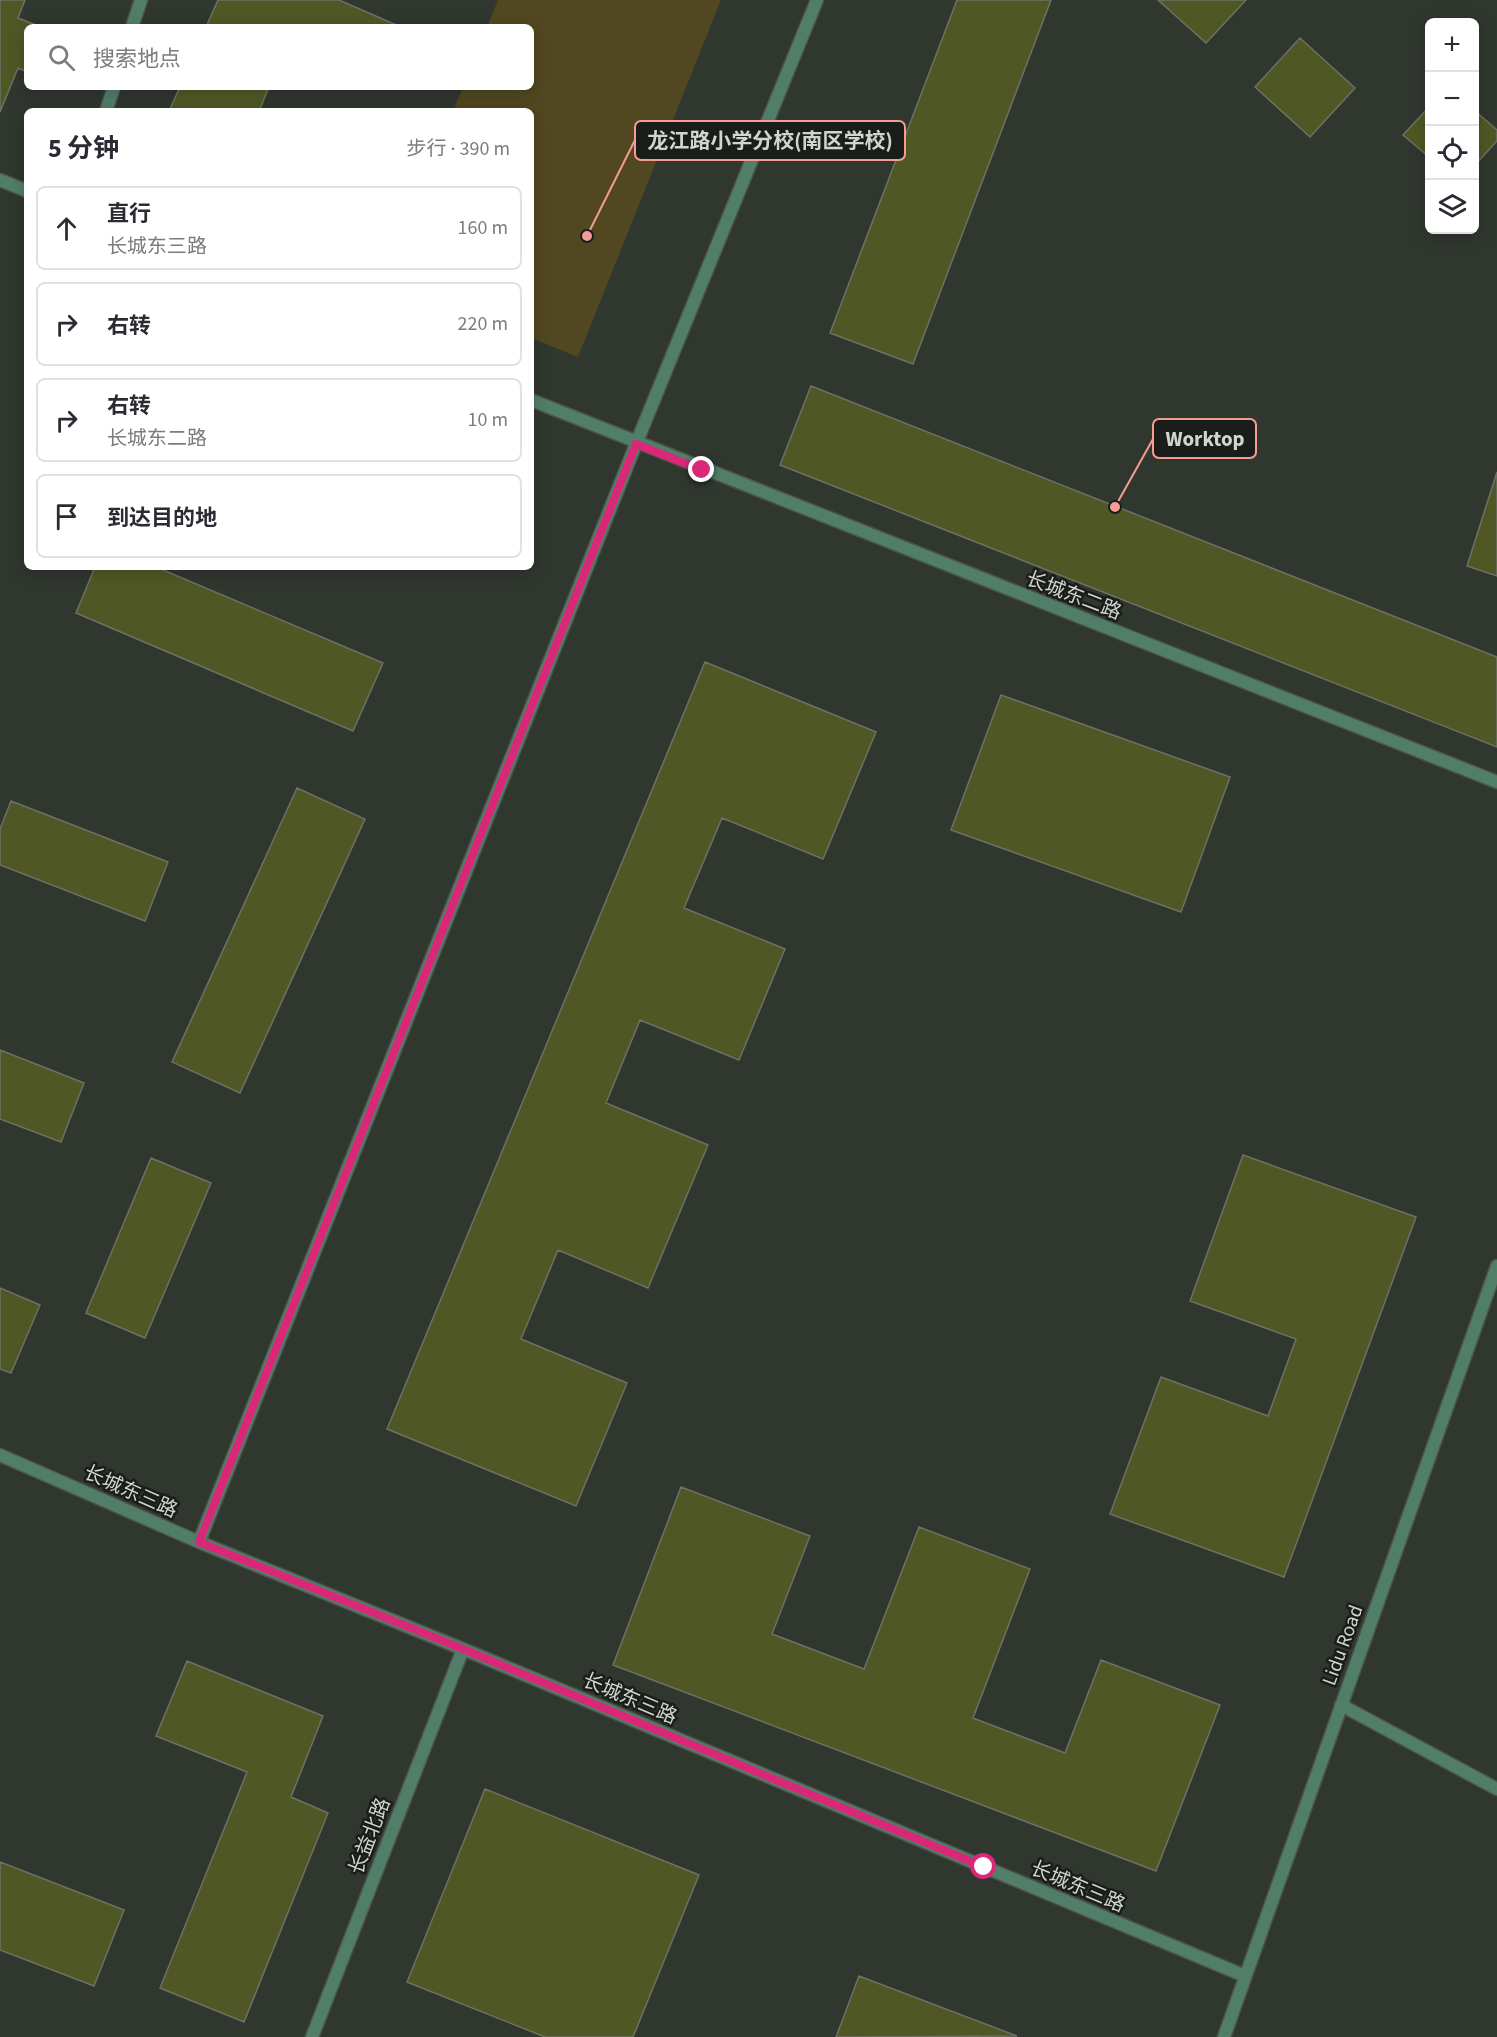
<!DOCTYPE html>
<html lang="zh">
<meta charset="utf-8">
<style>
body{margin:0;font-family:"Source Sans 3","Noto Sans SC",sans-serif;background:#f2f2f3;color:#2b2b33}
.controls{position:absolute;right:18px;top:18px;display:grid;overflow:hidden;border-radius:9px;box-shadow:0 3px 15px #0003}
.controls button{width:54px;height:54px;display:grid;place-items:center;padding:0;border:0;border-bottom:2px solid #e1e1e2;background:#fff;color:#2b2b33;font:30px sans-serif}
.stop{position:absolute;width:18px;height:18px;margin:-14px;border:4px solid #db2777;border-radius:50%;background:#fff}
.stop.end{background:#db2777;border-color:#fff;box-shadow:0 2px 6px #0008}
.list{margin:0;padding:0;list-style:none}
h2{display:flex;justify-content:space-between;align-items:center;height:78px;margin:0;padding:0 24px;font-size:26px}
h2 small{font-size:20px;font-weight:400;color:#7c7c81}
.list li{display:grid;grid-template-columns:39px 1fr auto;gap:18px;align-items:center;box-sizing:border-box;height:84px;margin:0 12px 12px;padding:0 12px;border:2px solid #e1e1e2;border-radius:9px}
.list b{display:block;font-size:22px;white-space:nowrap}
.list p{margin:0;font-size:20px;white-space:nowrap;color:#7c7c81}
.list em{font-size:20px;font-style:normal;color:#7c7c81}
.icon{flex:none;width:33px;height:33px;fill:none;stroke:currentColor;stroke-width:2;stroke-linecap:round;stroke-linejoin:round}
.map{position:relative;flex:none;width:1497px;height:2037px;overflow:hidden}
.search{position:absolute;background:#fff;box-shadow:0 3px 15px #0003;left:24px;top:24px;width:510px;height:66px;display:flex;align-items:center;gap:15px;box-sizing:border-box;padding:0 21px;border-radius:9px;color:#7c7c81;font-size:22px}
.panel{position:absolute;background:#fff;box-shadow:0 3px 15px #0003;left:24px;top:108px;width:510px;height:462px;border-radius:9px}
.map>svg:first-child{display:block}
.green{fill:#514720}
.building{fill:#4f5824;stroke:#6e7065;stroke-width:1.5}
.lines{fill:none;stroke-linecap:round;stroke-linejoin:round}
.minor-casing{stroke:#4d534c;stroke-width:15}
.tertiary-casing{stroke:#4d534c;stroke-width:15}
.minor{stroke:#507e69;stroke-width:12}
.tertiary{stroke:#507e69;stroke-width:12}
.route{stroke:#db2777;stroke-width:8}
.labels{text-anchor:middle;stroke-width:5;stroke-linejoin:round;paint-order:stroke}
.street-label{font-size:20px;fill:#d1d5d0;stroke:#1a1d19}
.leader{fill:none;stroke:#f59c94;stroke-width:2}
.callout-dot{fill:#f59c94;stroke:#1a1d19;stroke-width:2}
.callout{fill:#1a1d19;stroke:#f59c94;stroke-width:2}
.callout-label{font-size:21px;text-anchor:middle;font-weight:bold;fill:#d1d5d0}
</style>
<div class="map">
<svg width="1497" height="2037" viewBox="0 0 1497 2037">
<rect width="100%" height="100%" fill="#30372f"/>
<path class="green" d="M498 0H721L578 357 531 338V111H453L463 87H531V27H487Z"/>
<path class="building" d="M0 0H25L18 18 41 27H27V72L18 68 0 112Z
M218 0H339L401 27H206Z
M957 0H1051L913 364 830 333Z
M1158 0H1246L1206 43Z
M1300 38 1355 88 1310 137 1255 87Z
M180 87H269L259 111H169Z
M1430 106V158L1403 135Z
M1474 110 1497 130V141L1474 166Z
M811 386 1497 657V747L780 465Z
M1497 472V576L1467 566Z
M95 567H156L383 663 353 731 76 613Z
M705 662 876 732 823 859 722 818 684 908 785 949 739 1060 640 1020 606 1103 708 1145 648 1288 558 1250 521 1339 627 1383 576 1506 387 1429Z
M1001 695 1230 777 1181 912 951 830Z
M297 788 365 819 240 1093 172 1062Z
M11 801 168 862 145 921 0 865V829Z
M0 1050 84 1083 61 1142 0 1119Z
M1243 1155 1416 1217 1284 1577 1110 1514 1161 1377 1268 1416 1296 1339 1190 1301Z
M151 1158 211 1183 145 1338 86 1313Z
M0 1288 40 1305 11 1373 0 1369Z
M681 1487 810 1536 772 1634 864 1669 919 1527 1030 1569 973 1718 1065 1753 1101 1660 1220 1705 1156 1871 613 1665Z
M187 1661 323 1716 291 1797 328 1813 244 2022 160 1988 247 1772 156 1736Z
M485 1789 699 1875 633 2037H545L407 1982Z
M0 1862 124 1910 94 1986 0 1950Z
M859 1976 1017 2036 836 2037Z"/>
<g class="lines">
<g class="minor-casing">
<path id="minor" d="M132 27 141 0
M106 111 114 87
M0 180 27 191
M531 400 1497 782
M0 1455 199 1542 463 1649 1245 1976
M199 1542 636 444 817 0
M1341 1705 1497 1789
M312 2037 463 1649"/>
</g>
<g class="tertiary-casing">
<path id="tertiary" d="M1224 2037 1497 1266"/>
</g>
<use href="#minor" class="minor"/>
<use href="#tertiary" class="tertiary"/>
</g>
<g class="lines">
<path class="route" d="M702 470 636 444 199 1542 463 1649 984 1867"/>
</g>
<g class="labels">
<g class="street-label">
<text transform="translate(1074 595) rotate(21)" y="7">长城东二路</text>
<text transform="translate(131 1491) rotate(24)" y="7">长城东三路</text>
<text transform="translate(1342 1645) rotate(-70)" y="7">Lidu Road</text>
<text transform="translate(630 1698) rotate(23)" y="7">长城东三路</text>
<text transform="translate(369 1836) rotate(-69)" y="7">长益北路</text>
<text transform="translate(1078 1886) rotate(23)" y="7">长城东三路</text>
</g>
</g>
<path class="leader" d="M587 236L635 140M1115 507L1153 439"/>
<g class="callout-dot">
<circle cx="587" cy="236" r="6"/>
<circle cx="1115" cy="507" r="6"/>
</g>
<g class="callout">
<rect x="635" y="121" width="270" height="39" rx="6"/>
<rect x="1153" y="419" width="103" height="39" rx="6"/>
</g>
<g class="callout-label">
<text x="770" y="148">龙江路小学分校(南区学校)</text>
<text x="1205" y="446">Worktop</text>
</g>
</svg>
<div class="controls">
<button>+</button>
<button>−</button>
<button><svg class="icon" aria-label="locate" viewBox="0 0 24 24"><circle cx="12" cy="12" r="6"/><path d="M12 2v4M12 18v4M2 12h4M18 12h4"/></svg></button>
<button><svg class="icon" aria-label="layers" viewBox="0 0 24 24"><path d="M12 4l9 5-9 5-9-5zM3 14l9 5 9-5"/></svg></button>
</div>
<div class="stop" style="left:984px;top:1867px"></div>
<div class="stop end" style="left:702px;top:470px"></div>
<div class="search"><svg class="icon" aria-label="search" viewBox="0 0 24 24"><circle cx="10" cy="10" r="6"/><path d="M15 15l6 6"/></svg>搜索地点</div>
<section class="panel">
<h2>5 分钟<small>步行 · 390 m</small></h2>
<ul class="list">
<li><svg class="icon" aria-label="ahead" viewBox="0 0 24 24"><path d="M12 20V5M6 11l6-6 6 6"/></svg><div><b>直行</b><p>长城东三路</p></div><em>160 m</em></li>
<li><svg class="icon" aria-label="right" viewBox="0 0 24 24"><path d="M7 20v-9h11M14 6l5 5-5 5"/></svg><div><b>右转</b></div><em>220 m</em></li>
<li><svg class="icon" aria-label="right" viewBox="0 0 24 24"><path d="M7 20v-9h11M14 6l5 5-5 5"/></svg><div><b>右转</b><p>长城东二路</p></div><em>10 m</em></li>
<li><svg class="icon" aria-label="arrive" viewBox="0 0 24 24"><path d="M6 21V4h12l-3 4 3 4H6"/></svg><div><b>到达目的地</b></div></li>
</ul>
</section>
</div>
